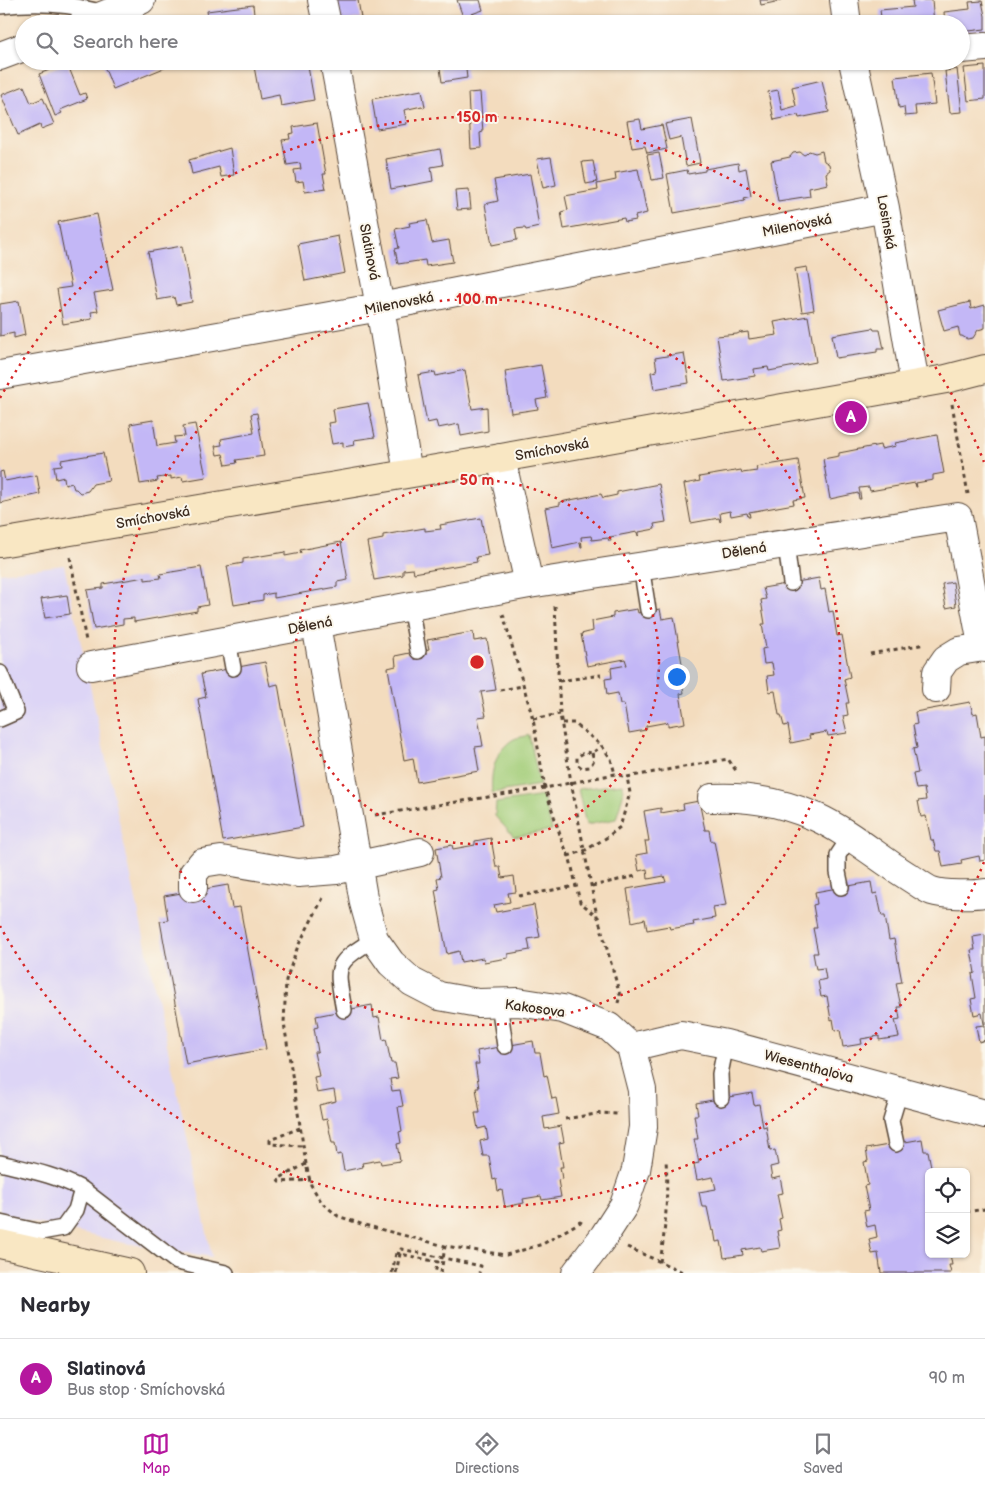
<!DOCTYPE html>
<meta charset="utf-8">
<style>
body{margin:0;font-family:"Balsamiq Sans",sans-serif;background:#f7f7f7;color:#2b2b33}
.controls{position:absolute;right:15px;bottom:15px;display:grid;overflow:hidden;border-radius:8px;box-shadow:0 1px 4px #0004}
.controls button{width:45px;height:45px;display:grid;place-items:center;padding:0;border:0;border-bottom:1px solid #e1e1e2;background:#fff;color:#2b2b33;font:25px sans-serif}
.you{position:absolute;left:676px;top:676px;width:18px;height:18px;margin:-12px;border:4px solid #fff;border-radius:50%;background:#1a73e8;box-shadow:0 0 0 8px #1a73e833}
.badge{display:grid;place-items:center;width:32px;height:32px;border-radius:50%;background:#b5179e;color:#fff;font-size:16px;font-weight:700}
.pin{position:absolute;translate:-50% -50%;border:2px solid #fff;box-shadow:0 1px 5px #0006}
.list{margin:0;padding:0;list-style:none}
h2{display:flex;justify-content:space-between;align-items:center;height:65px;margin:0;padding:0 20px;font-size:21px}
h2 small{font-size:16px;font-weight:400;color:#7c7c81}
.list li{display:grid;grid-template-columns:32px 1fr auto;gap:15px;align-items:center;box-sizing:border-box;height:80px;padding:0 20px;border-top:1px solid #e1e1e2}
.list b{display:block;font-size:19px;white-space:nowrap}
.list p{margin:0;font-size:16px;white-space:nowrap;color:#7c7c81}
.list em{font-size:16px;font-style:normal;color:#7c7c81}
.icon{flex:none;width:28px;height:28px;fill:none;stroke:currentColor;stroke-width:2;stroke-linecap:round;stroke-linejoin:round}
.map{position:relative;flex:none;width:985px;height:1273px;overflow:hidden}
.search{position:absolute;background:#fff;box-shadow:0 1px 4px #0004;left:15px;right:15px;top:15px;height:55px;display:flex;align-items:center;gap:12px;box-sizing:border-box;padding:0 18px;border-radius:28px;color:#7c7c81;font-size:19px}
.sheet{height:145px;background:#fff}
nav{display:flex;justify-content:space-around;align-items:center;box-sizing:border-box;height:70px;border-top:1px solid #e1e1e2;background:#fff;font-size:14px;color:#7c7c81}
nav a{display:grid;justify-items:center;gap:2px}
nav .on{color:#b5179e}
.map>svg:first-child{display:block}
.built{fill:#ddd5f6}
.green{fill:#a4ce7a;stroke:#707c4c}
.building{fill:#c3b7f6}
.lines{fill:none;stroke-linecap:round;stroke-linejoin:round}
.lane-casing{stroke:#574536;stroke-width:18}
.street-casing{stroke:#574536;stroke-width:30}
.secondary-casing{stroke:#574536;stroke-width:30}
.path{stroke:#574536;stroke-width:3;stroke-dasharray:4 4;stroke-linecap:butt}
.lane{stroke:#fff;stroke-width:15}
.street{stroke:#fff;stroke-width:28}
.secondary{stroke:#f9e7c3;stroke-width:28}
.path-bridge{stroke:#574536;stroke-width:3;stroke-dasharray:4 4;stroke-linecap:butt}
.ring{fill:none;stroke:#d62828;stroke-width:2.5;stroke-dasharray:2.5 5}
.labels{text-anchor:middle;stroke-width:4;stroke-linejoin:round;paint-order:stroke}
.street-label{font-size:14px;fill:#3b2a1e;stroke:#fbf7ec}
.centre{fill:#d62828;stroke:#fbf7ec;stroke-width:2.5}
.ring-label{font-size:15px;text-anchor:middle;font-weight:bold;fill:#d62828;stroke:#fbf7ec;stroke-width:4;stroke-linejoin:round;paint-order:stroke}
</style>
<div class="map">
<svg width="985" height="1273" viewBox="0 0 985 1273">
<rect width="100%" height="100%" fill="#fbf7ec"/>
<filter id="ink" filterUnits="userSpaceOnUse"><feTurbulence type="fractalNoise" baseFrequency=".02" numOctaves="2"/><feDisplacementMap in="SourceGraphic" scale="10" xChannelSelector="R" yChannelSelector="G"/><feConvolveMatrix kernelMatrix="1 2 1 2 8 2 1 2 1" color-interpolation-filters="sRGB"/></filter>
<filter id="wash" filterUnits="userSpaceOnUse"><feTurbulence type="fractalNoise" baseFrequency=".0096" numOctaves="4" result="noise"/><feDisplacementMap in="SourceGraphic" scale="20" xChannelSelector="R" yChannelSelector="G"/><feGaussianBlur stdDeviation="1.12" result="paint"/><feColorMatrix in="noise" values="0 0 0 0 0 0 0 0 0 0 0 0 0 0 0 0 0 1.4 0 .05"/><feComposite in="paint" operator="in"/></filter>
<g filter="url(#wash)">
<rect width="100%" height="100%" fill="#f3dcbe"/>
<path class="built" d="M64 565 182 1114 212 1257 125 1243 0 1215V573Z"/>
<path class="green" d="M529 735 540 785 492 793C490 773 495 750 514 739 518 737 524 737 529 735Z
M623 784V795L616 819 586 825 578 789Z
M543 796 552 830 514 837 495 816 496 803Z"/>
<g id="blocks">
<path class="building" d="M336 0H358L361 18 340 22Z
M457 0H480L483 10 463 17Z
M760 0H780V1L761 5Z
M912 0H932L934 24H882L880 10 913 7Z
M982 1 985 16V29L961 32V24H945L944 12 970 9 969 2Z
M253 5 255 24H209L207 11Z
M102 61H181L113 89Z
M253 61H307L314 100 281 106 279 95 260 99Z
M439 61H465L467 78 442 82Z
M67 63 80 95 85 93 87 99 60 110 62 113 55 116 39 74Z
M985 66V99L968 101 964 68Z
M957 69 962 112 950 113 945 71Z
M931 73 935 104 915 106 916 115 905 116 904 107 899 108 895 77Z
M822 80 829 112 799 118 798 115 774 120 768 92 778 90 782 110 796 106 792 87Z
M24 86 31 103 43 98 54 124 41 129 40 125 18 135 1 95Z
M422 90 425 107 423 108 422 106 404 110 407 124 377 129 372 99Z
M480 92 483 132 480 133 481 148 471 149 468 93Z
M640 119 642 129 662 125 667 149 647 153 645 146 632 148 627 121Z
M692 119 700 163 686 166 681 137 669 140 665 124Z
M317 123 326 174H323L326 189 305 192 303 181 296 182 294 170 301 169 300 163 287 165 282 140 290 139 289 134 294 133 293 127Z
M230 148 234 175 221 177 219 167 192 174 189 160Z
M440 149 443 165 431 167 433 181 391 189 386 159Z
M809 151 815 153 822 151 824 161 829 164 830 170 826 173 828 184 809 188 810 196 778 201 771 161 790 157 793 153 800 152 804 155 806 154Z
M659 153 664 178 652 180 647 155Z
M551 157 556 185 543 188 537 159Z
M593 161 597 182 586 184 582 162Z
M738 163 739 170 746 168 751 196 744 198 745 200 674 213 667 174 687 170 688 174 705 171V169Z
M638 169 647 213 635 216 636 220 625 222 624 218 564 229 561 212 568 210 565 196 598 190 597 184 616 180 615 173Z
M530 174 539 227 526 230 525 228 515 229 517 240 492 245 485 204 498 201 494 180Z
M469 190 471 209 457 210 455 191Z
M97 214 113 290 94 293 98 311 91 312 92 319 63 324 57 289 71 287 58 222Z
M427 220 432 243 449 240 453 262 426 266 425 260 398 264 395 249 399 248 395 229 410 226 409 223Z
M338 236 345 273 305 281 298 244Z
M182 246 192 302 176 305 174 297 157 300 148 252Z
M807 267 814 310 802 312 795 269Z
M19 301 25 335 14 338V333L0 336V304Z
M970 302 971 309 985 305V328L978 330 973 338 967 339 962 336H960L958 327 944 331 938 310Z
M808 316 816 362 769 371 768 367 754 369 755 376 724 381 717 336 737 334 741 332V333L748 332 749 339 777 335 774 322Z
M873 328 874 330H880L884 349H877V352L836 358 832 335Z
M684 353 689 383 654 389 651 372 657 371 655 358Z
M541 365 547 398 536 400 538 409 511 413 505 371Z
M465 370 472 409 487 407 488 431 461 436 459 424 438 428 436 421 427 423 418 375 435 372 436 376Z
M368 403 375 437 354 440 355 445 343 447V442L332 444 328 423 335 422 333 409Z
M257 413 264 456 236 460 237 463 226 465 223 454 217 455 215 446 222 445 221 439 254 433 251 414Z
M153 420 157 446 175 443 174 437 185 436 183 426 195 424 206 477 183 481 182 477 171 479V476L157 478 158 481 140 484 130 424Z
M937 435 944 473 933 475V480L916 483 917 487H916L915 483 870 491 869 487 859 488 861 499H859L858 493 830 499 823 459 839 456V453L880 445 881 449 896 446 895 443Z
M103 453 109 481 93 484 88 491 80 493 76 489H74L72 483 65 485 64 477 56 479 54 466 62 465 61 460Z
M798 460 805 498 793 500 794 504 749 512 750 517H748L747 513 731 516 730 511 720 513 721 521 720 522 719 518 691 523 684 484 700 481 699 477 741 470 742 473 757 471 756 467Z
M3 471 5 481 37 475 40 494 0 503V472Z
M659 484 666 522 654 524 655 529 639 532V535L638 536 637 532 610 537 611 541H609L608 538 592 540 591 536 581 537 582 547H581L580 542 552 548 545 508 560 505V502L601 494 603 498 617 495V492Z
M481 518 488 555 476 557 477 562 414 573 413 569 403 570V575L374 580 367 542 383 539V535L425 528V531L441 529 440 525Z
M341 542 348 580 337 582V587L274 598V593L263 595V600L234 605 227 566 243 563V559L285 552V556L301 553 300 550Z
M201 567 208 605 197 607V611L134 622V618L123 619V624L94 629 87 590 103 588V584L145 577V580L161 578 160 574Z
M819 578 821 590 825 589 829 612 833 611 837 636 842 635 850 677 844 679 849 703H846L848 715 843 716 847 733 828 736 827 732 809 735 810 739 791 743 788 725 784 726 781 715H779L775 691 769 692 767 676 774 675 772 663 764 664 762 649 766 648 762 624H765L761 600 766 599 763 588Z
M953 582 956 606 946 608 942 584Z
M67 595 70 614 45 618 41 599Z
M637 609 638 613 660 609 662 619 674 617 685 681 682 682 684 693 680 694 685 723 668 726V722L646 726V730L629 733 624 704H620L618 693 607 695 605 679 612 678 611 668 627 665 625 659 587 666 581 634 593 631 592 621 613 617V613Z
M473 632 474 641 487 639 496 690 481 692 486 716 478 717 483 746 475 747 479 771 417 782 413 758 404 760 388 668 396 666 395 656 429 649 427 640Z
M265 662 270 686 278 684 303 827 223 841 198 699 206 697 201 674Z
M970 702 973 714 977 713 981 737 985 736V860L980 861 979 856 961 860 962 864 943 867 940 851H936L933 840H931L926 816 921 817 918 801 926 800 924 788 916 789 913 774 918 773 913 749 917 748 913 725 917 724 915 712Z
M699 801 705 830H709L711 841H714L726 905 713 907 715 918 693 922 694 925 670 929 669 926 647 930 645 919 632 922 627 889 666 882 664 876 648 879 647 869 639 871 636 855 647 853 645 841H649L644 811 661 808V813L684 809 683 804Z
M491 838 496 867H500L502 878 514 876 516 892 508 893 510 902 494 905 496 912 534 905 540 937 528 939 530 950 508 954V958L484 962 483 958 461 962 459 951 447 954 435 890 439 889 437 878 441 877 436 848 452 845 453 849 475 845V841Z
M871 882 873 894 877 893 882 916H885L889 940 894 939 902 982 896 983 901 1007H898L900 1019 895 1020 899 1037 879 1040V1036L861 1039 862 1044 843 1047 840 1030 835 1031 833 1019 831 1020 827 996 821 997 818 981 826 979 824 968 816 969 813 953H818L813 928H817L813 905 817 904 815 892Z
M228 885 232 908 240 907 266 1049 186 1064 160 921 168 920 164 896Z
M985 935V1024H984L982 1013 974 1015 971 999 976 998 972 974 975 973 971 950H975L973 937Z
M372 1005 374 1018 379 1017 383 1040 386 1039 391 1063H395L398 1078 390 1079 392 1091 400 1090 403 1106 398 1107 402 1131 399 1132 401 1143 397 1144 400 1161 381 1164 380 1160 362 1163 363 1167 344 1171 341 1154 337 1155 335 1143H332L327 1119 322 1120 319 1105 336 1101 334 1090 317 1093 314 1077 319 1076 314 1052H318L314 1028 318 1027 316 1016Z
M985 1025V1040L979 1042 976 1026Z
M533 1041 535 1053H540L544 1076 547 1075 552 1099 556 1098 559 1114 543 1117 545 1129 561 1126 564 1142 559 1143 563 1167H560L562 1179 558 1180 561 1197 542 1200 541 1196 523 1199 524 1203 505 1207 502 1190 498 1191 496 1179 493 1180 489 1156H483L480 1141 488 1139 486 1127 478 1129 475 1113H480L476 1088H479L475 1064H479L477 1051Z
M752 1093 754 1105 759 1104 763 1127 766 1126 770 1151 775 1150 778 1165 770 1167 772 1179 780 1177 783 1193 777 1194 782 1218 779 1219 781 1230 777 1231 780 1248 761 1251 760 1247 742 1250 743 1255 724 1258 721 1241 716 1242 714 1230 712 1231 707 1207H702L699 1192 716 1189 713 1177 697 1180 694 1164 699 1163 694 1139H698L694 1115H698L696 1103Z
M922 1139 924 1151H928L932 1172H929V1254H950L952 1265H949L951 1273H881L878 1253 872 1254 869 1239 877 1237 875 1225 867 1227 864 1211 869 1210 864 1186 868 1185 864 1162 868 1161 866 1149Z"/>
</g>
</g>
<g filter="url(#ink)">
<use href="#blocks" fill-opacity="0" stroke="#574536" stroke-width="1"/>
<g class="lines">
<g class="lane-casing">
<path id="lane" d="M0 6C33 2 64 3 96 11L101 16
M786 544 791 583
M641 566 648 610
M410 606 418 651
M228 640 233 668
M0 673 16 712 0 719
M841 887 838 872V855L850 837
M499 1003 505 1046
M344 1010C336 964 333 965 374 939
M721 1098 720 1074 726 1044
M896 1144 891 1121 900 1091
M0 1163C29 1170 56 1175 82 1189L177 1262 226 1273
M0 1223 41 1232 63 1228 76 1210 82 1189"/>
</g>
<g class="street-casing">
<path id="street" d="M322 0 327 24
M844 0 847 24
M82 24 141 0
M961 49 985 47
M0 56 24 47
M334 61 380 307 408 473
M853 61 885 208 915 384
M0 375 380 307 885 208
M501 458 529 584
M316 624 364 903 374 939 391 963 412 982 439 996 478 1003 518 1002 563 1009 609 1027 631 1047 642 1090 643 1127 636 1170 624 1205 604 1236 576 1273
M91 666 529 584 958 517 980 634 985 648
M936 689 937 672 946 659 959 651 984 647
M712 798C749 796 782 802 816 817 849 832 878 858 909 877 916 881 924 888 932 891 944 895 972 895 985 893
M193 888V874L202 863 221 860 298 873 336 870 420 852
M631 1047 681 1035 726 1044 985 1114"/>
</g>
<g class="secondary-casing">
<path id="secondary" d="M0 543 501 458 946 379 985 369
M0 1244 130 1273"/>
</g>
<path class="path" d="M952 404 968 494
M70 557 86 641
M555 606 560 714 571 782 597 916
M503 614 533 719 545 788 562 841 570 859 580 902 598 917 620 995 618 1003
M870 654 925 644
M559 681 601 675
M500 690 523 686
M533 719 560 714
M562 723H574L602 746 611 759 615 774
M592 753 594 760 590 767 582 768 577 764V757L585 752 592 753 602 746
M375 815 545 788 615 774 627 777 728 759 737 772
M568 856 584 851 606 838 620 827 630 793 627 777
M592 886 636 876
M519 896 576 886
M323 898 298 946 286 980 284 1023 306 1164 311 1185 322 1203 338 1216 364 1225 445 1246 506 1255 543 1244 580 1222 582 1223
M565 1119 602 1113 617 1114
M300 1128 270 1140V1144L303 1146
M306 1164 278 1179 279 1182 311 1180
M966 1212 985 1209
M627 1247 685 1273
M660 1262C666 1226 668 1195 666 1159
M392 1273 396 1253
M441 1273 445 1246"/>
<use href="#lane" class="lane"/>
<use href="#street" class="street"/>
<use href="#secondary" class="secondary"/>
<path class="path-bridge" d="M396 1253 438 1262 435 1273
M396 1273 401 1249 481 1266 479 1273"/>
</g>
</g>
<g class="ring">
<circle cx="477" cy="662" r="182"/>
<circle cx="477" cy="662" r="363"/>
<path d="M984 862A545 545 0 0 1 0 926M0 398A545 545 0 0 1 984 462"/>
</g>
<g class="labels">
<g class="street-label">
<text transform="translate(887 222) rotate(80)" y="5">Losinská</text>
<text transform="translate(797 225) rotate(-11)" y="5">Milenovská</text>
<text transform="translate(370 252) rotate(79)" y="5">Slatinová</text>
<text transform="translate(399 303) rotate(-11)" y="5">Milenovská</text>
<text transform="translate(552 449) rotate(-10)" y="5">Smíchovská</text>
<text transform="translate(153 517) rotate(-10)" y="5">Smíchovská</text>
<text transform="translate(744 550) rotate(-9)" y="5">Dělená</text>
<text transform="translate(310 625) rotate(-11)" y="5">Dělená</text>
<text transform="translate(535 1008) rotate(8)" y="5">Kakosova</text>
<text transform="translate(809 1066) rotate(15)" y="5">Wiesenthalova</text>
</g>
</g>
<circle cx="477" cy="662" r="8" class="centre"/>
<g class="ring-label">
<text x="477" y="122">150 m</text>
<text x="477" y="304">100 m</text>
<text x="477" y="485">50 m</text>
</g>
</svg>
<div class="controls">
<button><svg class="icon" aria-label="locate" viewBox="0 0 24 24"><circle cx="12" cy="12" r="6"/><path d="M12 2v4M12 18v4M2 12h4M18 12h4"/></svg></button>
<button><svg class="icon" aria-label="layers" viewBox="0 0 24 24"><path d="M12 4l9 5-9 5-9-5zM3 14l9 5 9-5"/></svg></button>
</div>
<div class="you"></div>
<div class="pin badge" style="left:851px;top:417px">A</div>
<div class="search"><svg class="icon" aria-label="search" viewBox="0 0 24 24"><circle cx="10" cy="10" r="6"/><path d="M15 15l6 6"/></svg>Search here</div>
</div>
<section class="sheet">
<h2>Nearby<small></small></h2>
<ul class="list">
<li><span class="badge">A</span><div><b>Slatinová</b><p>Bus stop · Smíchovská</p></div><em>90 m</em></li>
</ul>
</section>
<nav>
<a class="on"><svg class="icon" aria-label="map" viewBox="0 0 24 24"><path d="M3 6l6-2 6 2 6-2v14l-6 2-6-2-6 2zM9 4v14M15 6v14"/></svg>Map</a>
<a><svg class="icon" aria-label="directions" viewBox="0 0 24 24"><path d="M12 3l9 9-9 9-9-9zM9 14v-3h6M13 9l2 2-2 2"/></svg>Directions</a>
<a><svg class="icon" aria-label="saved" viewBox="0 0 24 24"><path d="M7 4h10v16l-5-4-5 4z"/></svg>Saved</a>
</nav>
